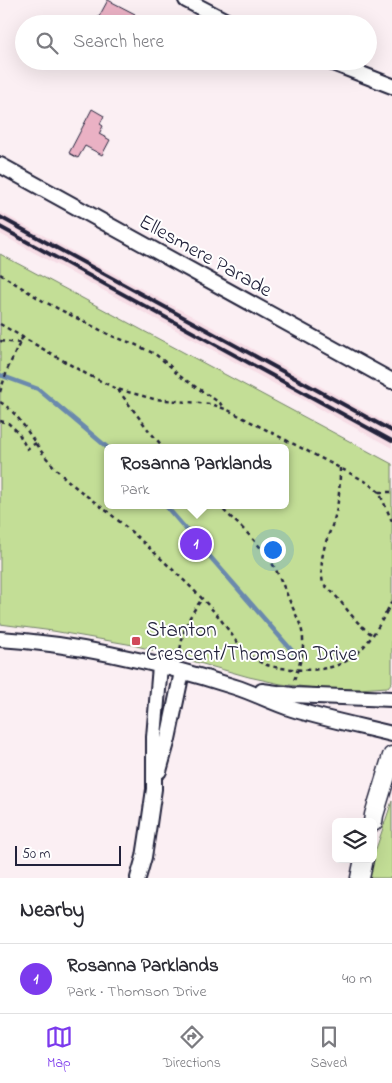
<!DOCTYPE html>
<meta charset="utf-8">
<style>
body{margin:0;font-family:"Indie Flower",sans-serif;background:#f7f7f7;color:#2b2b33}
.controls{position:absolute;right:15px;bottom:15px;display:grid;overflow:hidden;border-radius:8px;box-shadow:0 5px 20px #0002}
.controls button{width:45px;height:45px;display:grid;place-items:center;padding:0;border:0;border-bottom:1px solid #e1e1e2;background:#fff;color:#2b2b33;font:25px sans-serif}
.scale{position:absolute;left:15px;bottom:12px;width:106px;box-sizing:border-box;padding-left:5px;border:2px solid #22223b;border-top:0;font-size:14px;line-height:18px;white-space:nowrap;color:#22223b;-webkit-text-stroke:4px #fff;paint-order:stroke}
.you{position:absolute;left:272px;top:549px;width:18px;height:18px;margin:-12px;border:4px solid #fff;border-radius:50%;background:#1a73e8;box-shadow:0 0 0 8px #1a73e833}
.badge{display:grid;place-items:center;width:32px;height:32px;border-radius:50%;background:#7c3aed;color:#fff;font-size:16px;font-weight:700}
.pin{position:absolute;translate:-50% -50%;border:2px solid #fff;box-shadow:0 1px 5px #0006}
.popup{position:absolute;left:104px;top:444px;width:185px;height:65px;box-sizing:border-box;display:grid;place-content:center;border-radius:8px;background:#fff;filter:drop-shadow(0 1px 4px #0005);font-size:16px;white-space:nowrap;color:#7c7c81}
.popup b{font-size:19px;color:#2b2b33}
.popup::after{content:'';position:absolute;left:50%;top:100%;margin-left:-10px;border:10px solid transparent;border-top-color:#fff}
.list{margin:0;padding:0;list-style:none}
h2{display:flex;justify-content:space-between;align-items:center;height:65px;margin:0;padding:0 20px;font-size:21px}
h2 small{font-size:16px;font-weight:400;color:#7c7c81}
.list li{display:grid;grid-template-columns:32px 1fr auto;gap:15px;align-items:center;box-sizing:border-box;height:70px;padding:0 20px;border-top:1px solid #e1e1e2}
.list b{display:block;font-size:19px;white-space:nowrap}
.list p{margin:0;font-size:16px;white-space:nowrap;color:#7c7c81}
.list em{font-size:16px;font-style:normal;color:#7c7c81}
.icon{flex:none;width:28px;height:28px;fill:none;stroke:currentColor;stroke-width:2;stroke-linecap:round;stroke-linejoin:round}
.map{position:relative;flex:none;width:392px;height:878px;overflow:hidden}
.search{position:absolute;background:#fff;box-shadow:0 5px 20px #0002;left:15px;right:15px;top:15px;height:55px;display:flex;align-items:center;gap:12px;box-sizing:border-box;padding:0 18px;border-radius:28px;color:#7c7c81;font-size:19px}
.sheet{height:135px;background:#fff}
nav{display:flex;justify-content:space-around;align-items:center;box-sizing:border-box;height:70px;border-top:1px solid #e1e1e2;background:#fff;font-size:14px;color:#7c7c81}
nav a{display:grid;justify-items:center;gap:2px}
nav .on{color:#7c3aed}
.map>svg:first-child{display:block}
.built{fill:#f6dce5}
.green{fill:#c3de96;stroke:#728068;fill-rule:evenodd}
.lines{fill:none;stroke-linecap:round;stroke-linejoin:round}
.stream{stroke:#6b89ad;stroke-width:4.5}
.building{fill:#eab1c4;stroke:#22223b}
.minor-casing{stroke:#22223b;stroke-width:18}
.tertiary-casing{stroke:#22223b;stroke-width:21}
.path{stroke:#22223b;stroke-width:2.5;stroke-dasharray:4 4;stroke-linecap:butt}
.minor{stroke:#fff;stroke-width:14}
.tertiary{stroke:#fff;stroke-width:18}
.rail{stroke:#22223b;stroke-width:4}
.poi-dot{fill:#d1495b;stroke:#fff;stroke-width:2}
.labels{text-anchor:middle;stroke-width:4;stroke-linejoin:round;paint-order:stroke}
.street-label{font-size:21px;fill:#22223b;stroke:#fff}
.poi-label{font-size:21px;fill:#22223b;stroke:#fff;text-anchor:start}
</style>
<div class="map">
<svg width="392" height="878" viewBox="0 0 392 878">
<rect width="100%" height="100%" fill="#fbeff3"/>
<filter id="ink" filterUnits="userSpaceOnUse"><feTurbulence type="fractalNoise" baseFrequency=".02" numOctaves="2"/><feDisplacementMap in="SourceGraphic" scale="10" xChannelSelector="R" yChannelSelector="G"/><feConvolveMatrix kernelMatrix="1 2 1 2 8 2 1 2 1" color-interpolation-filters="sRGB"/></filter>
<g filter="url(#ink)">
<path class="built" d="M0 212 236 340 392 426V448L0 234Z"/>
<path class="green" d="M0 254 392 464V682L388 687 358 689H324L281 684 249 677 167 654 133 645 53 631 0 624ZM107 448H285V505H107Z
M392 801V878H368L370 867Z"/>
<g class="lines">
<path class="stream" d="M0 375 38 389 108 448
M165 505 294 653"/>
</g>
<path class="building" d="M108 0 135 14 129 24H95Z
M92 109 104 116 100 124 103 126 99 134 110 140 102 155 85 146 78 158 69 153Z"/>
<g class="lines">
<g class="minor-casing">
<path id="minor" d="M186 0 232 24
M328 61 392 86
M0 165 392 381
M0 639C79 644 160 663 235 687 254 693 273 703 292 709 325 719 359 726 392 734
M262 691 292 695 392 699
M159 771 168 739 182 672
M138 878 144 857 148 831 154 789V737L160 666"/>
</g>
<g class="tertiary-casing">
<path id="tertiary" d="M373 822 374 815 392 756
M360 878 364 859"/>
</g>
<path class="path" d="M0 274 43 301 112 336 134 344 155 354 170 366 178 375 220 403 223 408
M0 324 88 375 117 389 154 399 211 404 228 410 365 481 379 492 392 521
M0 341 20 343
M118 390 150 432 164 448
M0 392 8 368 23 336
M0 402C19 413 28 434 41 451 47 459 54 467 61 474 75 488 92 500 108 512 130 530 152 550 173 570 189 585 204 600 218 616 229 630 239 647 252 657 263 666 278 668 291 669 344 674 363 656 387 611
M0 421 8 423 18 432 27 449 36 443
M340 468C340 486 339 505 333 523 330 532 326 540 324 549 321 560 321 573 323 584 342 598 351 621 373 635
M379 492H392
M218 505C238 524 261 544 275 568 281 580 286 592 291 604 296 615 303 627 303 640 304 654 298 668 294 681
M392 601 387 611 392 613
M179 657C183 631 186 620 202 599"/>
<use href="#minor" class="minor"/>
<use href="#tertiary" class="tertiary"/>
<path class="rail" d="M0 217 392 431
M0 227 392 441"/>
</g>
</g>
<rect class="poi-dot" x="131" y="636" width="10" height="10" rx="2.5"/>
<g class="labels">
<g class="street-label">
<text transform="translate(206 255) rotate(29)" y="7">Ellesmere Parade</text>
</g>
<g class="poi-label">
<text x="146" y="636">Stanton<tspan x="146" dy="24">Crescent/Thomson Drive</tspan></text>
</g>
</g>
</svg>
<div class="controls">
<button><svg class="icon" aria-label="layers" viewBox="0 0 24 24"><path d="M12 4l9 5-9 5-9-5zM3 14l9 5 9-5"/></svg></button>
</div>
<div class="scale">50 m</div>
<div class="you"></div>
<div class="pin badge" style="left:196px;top:544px">1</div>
<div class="popup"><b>Rosanna Parklands</b>Park</div>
<div class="search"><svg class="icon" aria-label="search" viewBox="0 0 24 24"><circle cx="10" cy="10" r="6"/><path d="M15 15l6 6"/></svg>Search here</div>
</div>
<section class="sheet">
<h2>Nearby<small></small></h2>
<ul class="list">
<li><span class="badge">1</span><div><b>Rosanna Parklands</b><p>Park · Thomson Drive</p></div><em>40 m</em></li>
</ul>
</section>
<nav>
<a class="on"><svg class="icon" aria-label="map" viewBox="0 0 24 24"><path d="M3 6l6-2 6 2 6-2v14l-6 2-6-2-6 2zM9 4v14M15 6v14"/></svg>Map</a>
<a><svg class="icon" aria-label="directions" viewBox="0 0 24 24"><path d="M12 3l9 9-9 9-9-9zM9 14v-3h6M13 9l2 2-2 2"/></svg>Directions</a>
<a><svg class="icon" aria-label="saved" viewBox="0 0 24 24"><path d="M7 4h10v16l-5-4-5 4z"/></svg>Saved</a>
</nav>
